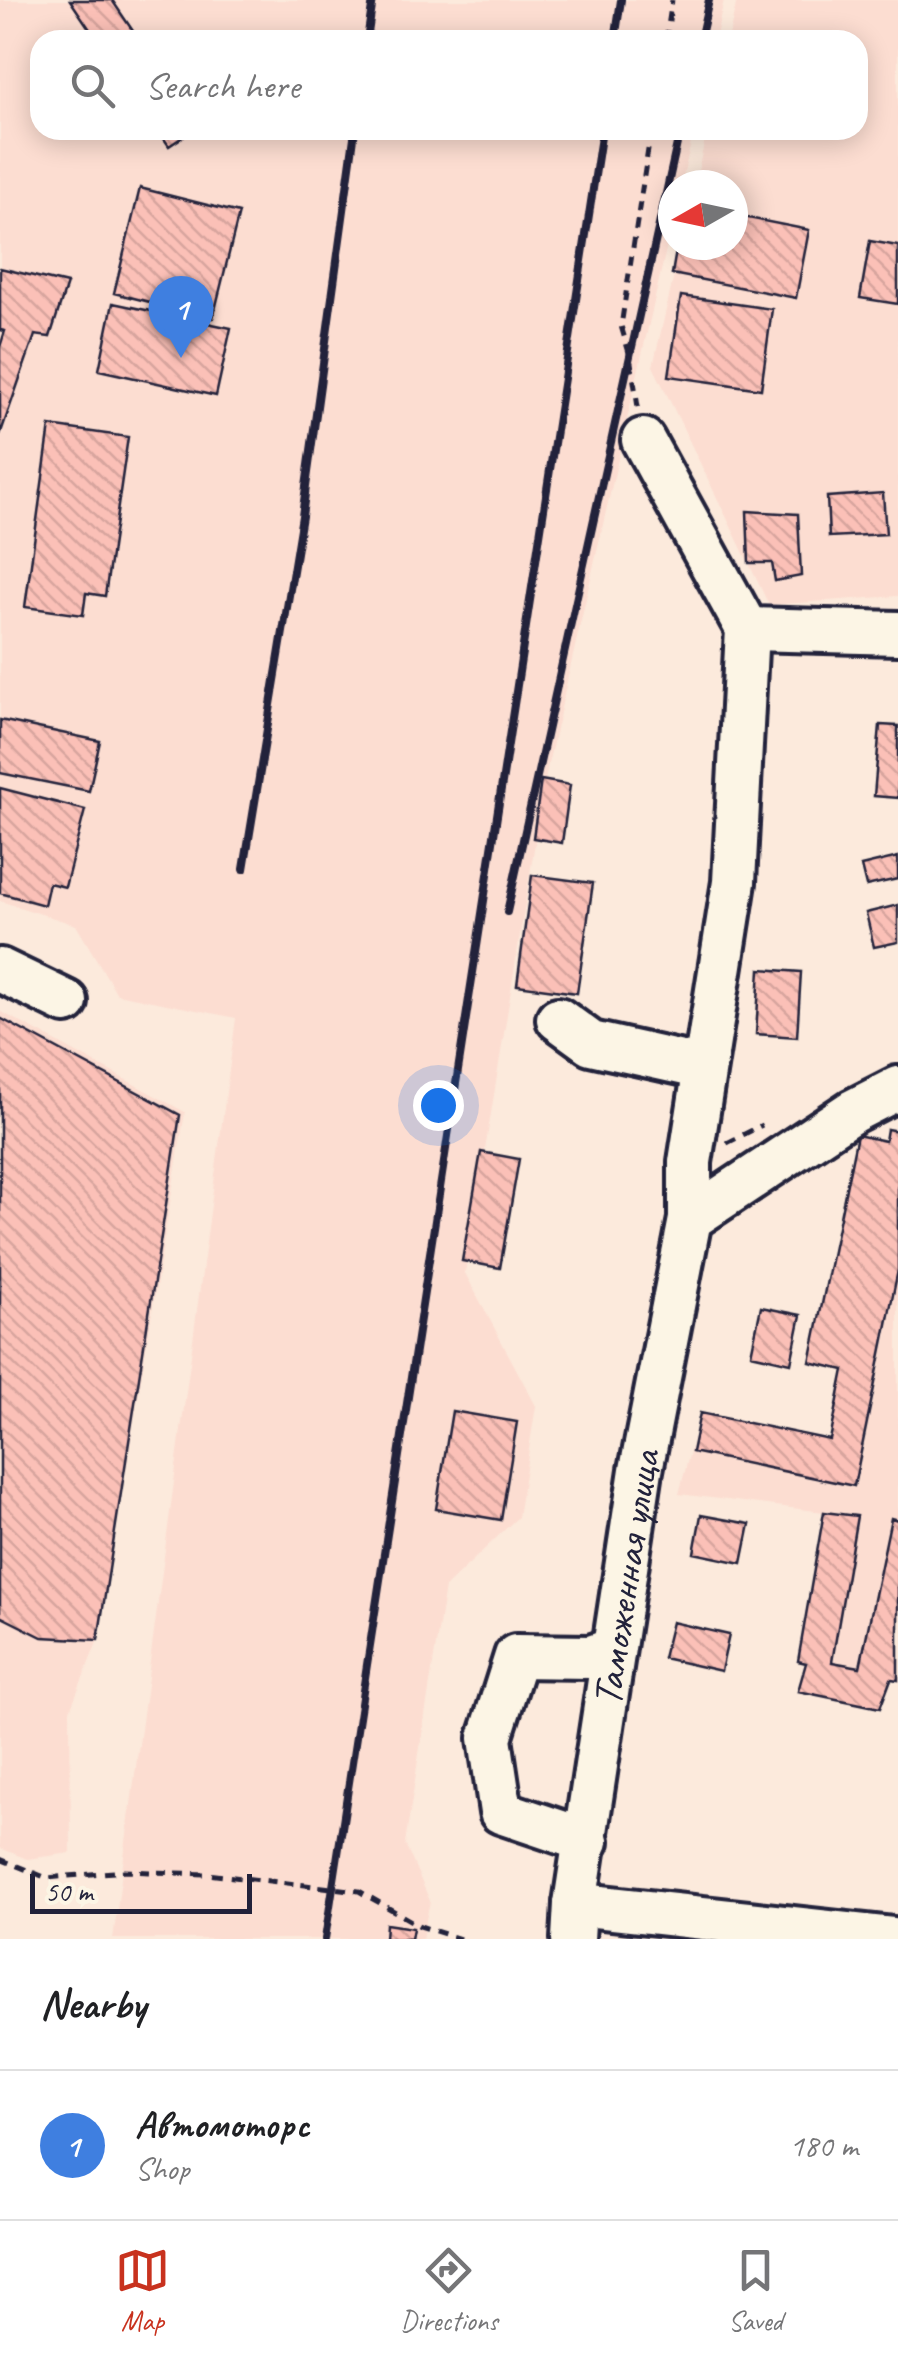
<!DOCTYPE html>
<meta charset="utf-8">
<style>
body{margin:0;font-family:Caveat,sans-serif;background:#f2f2f2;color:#202124}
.compass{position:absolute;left:658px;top:170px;width:90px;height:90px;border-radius:50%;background:#fff;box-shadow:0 5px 25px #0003;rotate:261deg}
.scale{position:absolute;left:30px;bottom:25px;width:222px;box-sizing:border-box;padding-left:10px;border:5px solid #22223b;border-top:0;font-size:28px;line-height:35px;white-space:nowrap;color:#22223b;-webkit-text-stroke:8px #fcf5e5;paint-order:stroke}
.you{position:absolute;left:438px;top:1105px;width:35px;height:35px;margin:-25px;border:8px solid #fff;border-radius:50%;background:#1a73e8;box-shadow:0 0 0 15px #1a73e833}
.badge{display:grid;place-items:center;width:65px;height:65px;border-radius:50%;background:#c8321e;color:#fff;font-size:32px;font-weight:700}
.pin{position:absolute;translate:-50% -82px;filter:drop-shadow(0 2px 5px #0008)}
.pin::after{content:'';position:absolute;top:52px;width:35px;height:30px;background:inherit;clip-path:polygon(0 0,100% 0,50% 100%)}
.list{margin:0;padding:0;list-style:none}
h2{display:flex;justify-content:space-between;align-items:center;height:130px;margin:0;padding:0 40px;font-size:42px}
h2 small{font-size:32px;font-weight:400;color:#757577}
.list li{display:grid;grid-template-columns:65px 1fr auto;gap:30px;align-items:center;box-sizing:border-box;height:150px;padding:0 40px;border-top:2px solid #e0e0e0}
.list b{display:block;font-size:38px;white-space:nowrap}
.list p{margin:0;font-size:32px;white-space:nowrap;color:#757577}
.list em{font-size:32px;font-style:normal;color:#757577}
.icon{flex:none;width:55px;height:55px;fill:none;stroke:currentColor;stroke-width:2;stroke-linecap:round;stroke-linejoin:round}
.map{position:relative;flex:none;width:898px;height:1939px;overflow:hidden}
.search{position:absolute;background:#fff;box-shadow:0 5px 25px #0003;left:30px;right:30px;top:30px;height:110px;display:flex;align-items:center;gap:25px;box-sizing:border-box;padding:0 35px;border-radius:30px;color:#757577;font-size:38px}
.sheet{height:280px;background:#fff}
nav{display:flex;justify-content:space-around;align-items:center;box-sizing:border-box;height:140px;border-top:2px solid #e0e0e0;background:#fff;font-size:28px;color:#757577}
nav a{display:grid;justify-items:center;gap:5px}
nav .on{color:#c8321e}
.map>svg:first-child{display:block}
.built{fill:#fcddd1}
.building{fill:url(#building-back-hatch);stroke:#22223b;stroke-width:2.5}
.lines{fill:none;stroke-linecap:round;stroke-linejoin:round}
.minor-casing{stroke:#22223b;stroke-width:50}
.path{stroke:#22223b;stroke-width:5;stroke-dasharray:10 8;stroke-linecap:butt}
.minor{stroke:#fcf5e5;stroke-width:42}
.rail{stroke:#22223b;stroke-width:8}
.labels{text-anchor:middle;stroke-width:10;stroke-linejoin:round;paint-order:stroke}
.street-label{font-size:42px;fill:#22223b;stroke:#fcf5e5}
</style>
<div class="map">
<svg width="898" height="1939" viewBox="0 0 898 1939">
<defs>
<pattern id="building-back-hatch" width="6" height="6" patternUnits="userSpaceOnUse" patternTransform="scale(2.5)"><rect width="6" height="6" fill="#fbc0b7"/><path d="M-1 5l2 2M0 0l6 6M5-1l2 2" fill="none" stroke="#d7a59e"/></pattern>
</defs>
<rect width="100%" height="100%" fill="#fceadc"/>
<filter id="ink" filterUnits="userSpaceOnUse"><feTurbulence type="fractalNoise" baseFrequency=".01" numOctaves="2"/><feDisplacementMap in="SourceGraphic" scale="20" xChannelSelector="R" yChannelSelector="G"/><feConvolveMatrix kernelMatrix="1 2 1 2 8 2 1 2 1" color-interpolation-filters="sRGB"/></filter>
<g filter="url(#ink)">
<path class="built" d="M0 0H724L715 40H40V130H694L681 185H673V219L547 769 465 1273 536 1406 518 1517 445 1587 405 1844 430 1901 422 1939H113L236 1018 117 994 76 925 0 901Z
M737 0H898V596L769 605 653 366 681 245H733V185H695L707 130H858V40H728Z
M0 1011 185 1112 98 1640 70 1710 71 1853 27 1859 0 1848Z
M887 1129 898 1131V1680H891L880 1708 798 1691 806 1663 798 1661 824 1512 679 1494 700 1413 830 1439 844 1370 810 1362 857 1135 884 1141Z"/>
<path class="building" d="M70 0H112L139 40H97Z
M158 130H193L169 146Z
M140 188 239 213 213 318 114 293Z
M733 215 809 230 796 298 672 274 677 245H733Z
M870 241 898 246V304L860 298Z
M0 268 67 284 50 337 35 335 0 435V347L5 331 0 330Z
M681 296 772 309 761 389 669 376Z
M113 303 231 328 216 396 99 370Z
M50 426 128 437 105 596 86 593 83 615 25 607Z
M883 493 886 534 829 537 827 497Z
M747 511 798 514 801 576 775 581 772 563H749Z
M0 720 100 741 89 791 0 773Z
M880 725 898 726V798L874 796Z
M541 780 570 785 562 843 533 838Z
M0 788 85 810 65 887 49 883 44 905 0 893Z
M898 857V879L866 886 861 866Z
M532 875 593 883 577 993 517 985Z
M898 905V942L874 947 866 913Z
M760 969 801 972 797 1037 756 1034Z
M0 1018 180 1115 98 1640 42 1637 0 1616Z
M887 1129 898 1131V1270L854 1486 692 1452 700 1413 830 1440 844 1370 810 1362 857 1135 885 1141Z
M481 1152 519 1159 500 1268 462 1261Z
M761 1307 801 1315 791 1363 751 1354Z
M452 1411 517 1422 501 1520 436 1509Z
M824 1512 857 1516 832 1662 860 1667 891 1518 898 1520V1680L891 1679 880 1708 798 1691 806 1663 798 1661Z
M701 1515 750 1524 742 1563 694 1553Z
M672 1622 729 1635 721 1671 663 1658Z
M386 1924 413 1928 411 1939H385Z"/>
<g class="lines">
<g class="minor-casing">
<g id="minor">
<path d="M747 629 898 633"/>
<path d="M0 970 66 1002"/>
<path d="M558 1019 591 1043 704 1068"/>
<path d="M690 1219 853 1111 898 1088"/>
<path d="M587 1841 501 1812 490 1738 516 1656 591 1657 613 1649"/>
<path d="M575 1904 894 1939"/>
<path id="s1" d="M573 1939 575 1904 641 1470 690 1219V1162L734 882 747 629 643 440"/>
</g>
</g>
<path class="path" d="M666 40 672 0
M638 407 630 356 621 326 651 130
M727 1143 762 1125
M0 1859 47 1878 124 1871 207 1874 359 1891 420 1926 460 1939"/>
<use href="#minor" class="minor"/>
<path class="rail" d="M367 40 373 0
M615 40 621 0
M700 40 709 0
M244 869 302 516 355 130
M507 912 680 130
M325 1939 602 130"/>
</g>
</g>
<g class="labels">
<g class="street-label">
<text dy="15" stroke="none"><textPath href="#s1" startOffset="365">Таможенная улица</textPath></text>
</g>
</g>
</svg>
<svg class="compass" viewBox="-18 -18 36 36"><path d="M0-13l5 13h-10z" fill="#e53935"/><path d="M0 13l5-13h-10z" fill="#757577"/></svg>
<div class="scale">50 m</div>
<div class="you"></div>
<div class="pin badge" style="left:181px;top:358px;background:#3f7fe0">1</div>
<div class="search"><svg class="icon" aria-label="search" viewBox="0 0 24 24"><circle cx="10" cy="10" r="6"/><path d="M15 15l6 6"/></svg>Search here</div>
</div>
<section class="sheet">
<h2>Nearby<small></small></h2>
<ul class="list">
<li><span class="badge" style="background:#3f7fe0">1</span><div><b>Автомоторс</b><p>Shop</p></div><em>180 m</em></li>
</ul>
</section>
<nav>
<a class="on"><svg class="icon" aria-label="map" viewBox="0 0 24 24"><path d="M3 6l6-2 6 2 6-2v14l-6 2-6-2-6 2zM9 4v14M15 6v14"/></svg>Map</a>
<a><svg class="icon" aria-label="directions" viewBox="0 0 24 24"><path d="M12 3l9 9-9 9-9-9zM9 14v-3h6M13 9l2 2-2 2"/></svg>Directions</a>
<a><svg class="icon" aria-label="saved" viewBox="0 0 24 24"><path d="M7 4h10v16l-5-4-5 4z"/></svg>Saved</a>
</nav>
